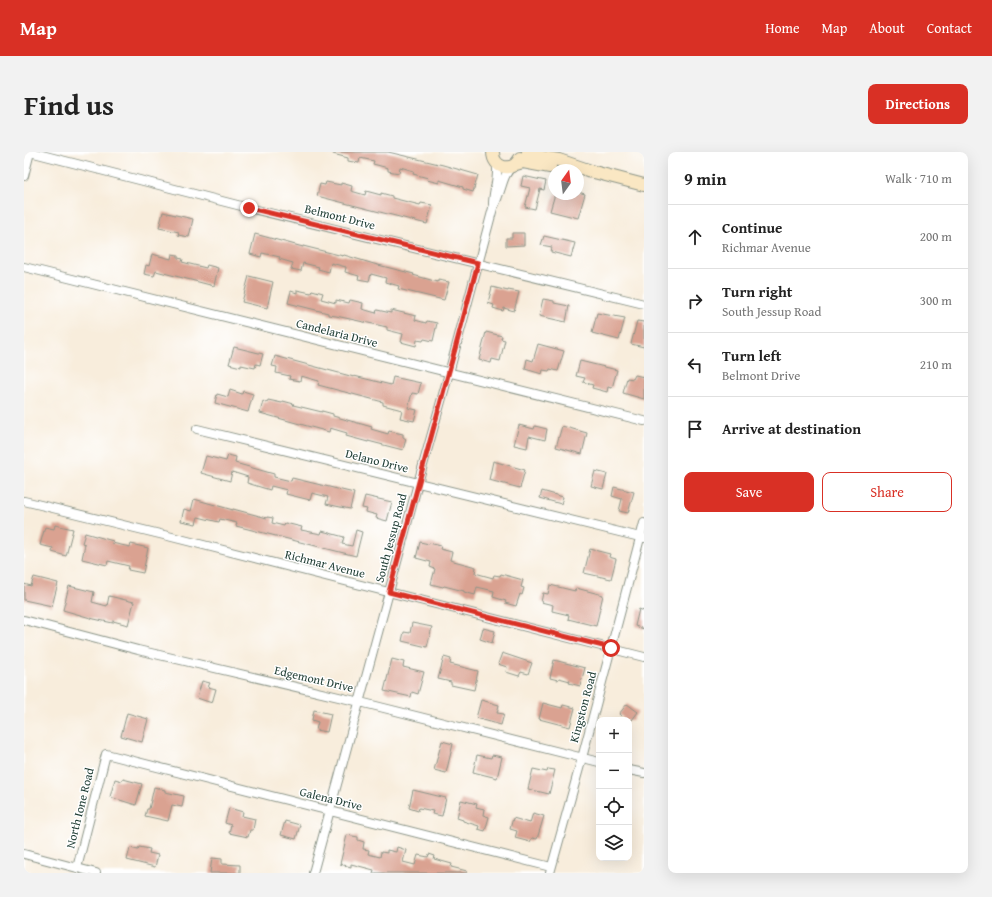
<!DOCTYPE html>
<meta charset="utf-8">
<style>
body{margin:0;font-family:"Gentium Book Plus",serif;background:#f2f2f2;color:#222}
.controls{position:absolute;right:12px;bottom:12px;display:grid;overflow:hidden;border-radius:8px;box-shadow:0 4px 16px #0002}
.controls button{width:36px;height:36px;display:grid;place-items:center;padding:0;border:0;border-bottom:1px solid #e0e0e0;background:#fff;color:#222;font:20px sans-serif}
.compass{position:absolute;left:524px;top:12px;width:36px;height:36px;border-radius:50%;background:#fff;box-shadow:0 4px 16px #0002;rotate:14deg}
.stop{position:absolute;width:12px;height:12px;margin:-9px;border:3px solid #d93025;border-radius:50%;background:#fff}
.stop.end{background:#d93025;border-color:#fff;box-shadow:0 1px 4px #0008}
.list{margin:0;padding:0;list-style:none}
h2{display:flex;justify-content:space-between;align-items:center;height:52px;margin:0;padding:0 16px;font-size:17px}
h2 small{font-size:13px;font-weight:400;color:#767676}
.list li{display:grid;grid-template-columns:26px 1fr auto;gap:12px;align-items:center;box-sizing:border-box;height:64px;padding:0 16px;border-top:1px solid #e0e0e0}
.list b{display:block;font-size:15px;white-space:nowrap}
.list p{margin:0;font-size:13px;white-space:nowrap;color:#767676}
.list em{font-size:13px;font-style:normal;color:#767676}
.actions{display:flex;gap:8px;padding:12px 16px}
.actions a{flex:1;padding:9px 0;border:1px solid #d93025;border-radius:8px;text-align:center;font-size:14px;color:#d93025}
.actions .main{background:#d93025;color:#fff}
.icon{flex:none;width:22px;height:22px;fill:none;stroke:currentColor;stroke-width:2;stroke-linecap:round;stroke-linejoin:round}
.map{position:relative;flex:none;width:620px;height:721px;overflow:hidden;border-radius:8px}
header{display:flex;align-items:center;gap:24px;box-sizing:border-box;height:56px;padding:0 20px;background:#d93025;color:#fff}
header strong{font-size:19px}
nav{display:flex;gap:22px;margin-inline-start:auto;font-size:14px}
.intro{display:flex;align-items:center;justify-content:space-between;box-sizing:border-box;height:96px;padding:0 24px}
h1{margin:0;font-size:28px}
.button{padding:10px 18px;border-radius:8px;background:#d93025;color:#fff;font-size:14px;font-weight:700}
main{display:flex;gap:24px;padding:0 24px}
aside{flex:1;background:#fff;border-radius:8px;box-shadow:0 4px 16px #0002}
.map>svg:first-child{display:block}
.building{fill:#daa291}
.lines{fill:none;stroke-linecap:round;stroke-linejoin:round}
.street-casing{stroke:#8c9588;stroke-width:10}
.secondary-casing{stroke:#8c9588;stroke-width:14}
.street{stroke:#fff;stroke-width:8}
.secondary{stroke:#fae7c3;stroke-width:12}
.route{stroke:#d93025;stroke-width:5}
.labels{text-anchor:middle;stroke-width:3;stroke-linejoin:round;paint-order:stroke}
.street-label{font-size:12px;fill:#1f3d34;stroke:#fff}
</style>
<header>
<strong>Map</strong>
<nav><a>Home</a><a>Map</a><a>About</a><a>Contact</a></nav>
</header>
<div class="intro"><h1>Find us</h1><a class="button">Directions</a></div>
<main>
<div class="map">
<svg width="620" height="721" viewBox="0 0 620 721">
<rect width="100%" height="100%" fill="#fff"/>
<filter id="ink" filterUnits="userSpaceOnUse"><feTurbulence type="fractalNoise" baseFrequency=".025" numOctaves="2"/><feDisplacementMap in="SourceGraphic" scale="8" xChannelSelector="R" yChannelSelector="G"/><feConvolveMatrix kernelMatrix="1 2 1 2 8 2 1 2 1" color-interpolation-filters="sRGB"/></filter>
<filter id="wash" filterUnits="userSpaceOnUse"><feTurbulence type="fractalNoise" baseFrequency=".012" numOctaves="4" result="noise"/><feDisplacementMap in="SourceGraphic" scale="16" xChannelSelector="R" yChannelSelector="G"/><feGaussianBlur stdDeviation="0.9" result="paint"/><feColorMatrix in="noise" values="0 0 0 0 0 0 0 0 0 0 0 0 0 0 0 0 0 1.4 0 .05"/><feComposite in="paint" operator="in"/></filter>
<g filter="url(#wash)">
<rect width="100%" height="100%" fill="#f8eddc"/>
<g id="blocks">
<path class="building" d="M309 0H364L419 13 454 23 449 40 439 37V35L415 28V31L403 28 404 26 389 22 390 19 376 15 375 21 364 19V16L349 12 350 9 336 6 335 11 324 9V6L309 2Z
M499 24 522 29 520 38 516 37 511 57 501 55 506 36 497 34Z
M302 30 317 33V31L328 34 327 39 341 43 342 39 357 43V41L368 44V46L396 53 397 51 408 53 403 72 293 44 296 32 301 33Z
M554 40 561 42 554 66 526 59 531 42H554Z
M139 60 169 67 165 85 154 83 155 80 135 76Z
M488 81H500V93L482 94V86H488Z
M231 82 279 95V94L319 104 320 103 350 112 390 122 389 123 414 130V128L425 130 420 148 374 137 375 134 361 130 362 126 347 122 345 129 334 127 335 124 321 120 322 115 307 111 305 120 294 117 295 115 279 111 277 119 267 117 269 111 255 107 256 105 238 101 237 105 226 102Z
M520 84 551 91 547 105 527 100 528 95 517 93Z
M128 102 147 107 148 102 154 103V106L159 107 158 110 182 116 183 113 194 116 190 134 132 119 130 124 120 122 122 113 125 114Z
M225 124 249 130 243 156 218 150Z
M468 135 484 139V138L495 140 490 159 480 156 479 159 469 156 470 153 464 151Z
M273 138 287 141 288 138 299 141 297 147 312 151V148L325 151 326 148 339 151 338 157 352 161 353 158 367 161V158L392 164 391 168 402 171 403 169 413 171 409 189 400 187 399 189 393 188 392 194 377 190 379 182 363 178V175L312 164 304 163V161L264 151 267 139 273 141Z
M519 147 530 149V151L545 154 542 170 515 164Z
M573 161 601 166 595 188 568 181Z
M613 169 620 170V195L607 192Z
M462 180 478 184 477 187 481 188 476 209 468 207 467 211 455 208Z
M514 192 540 199 534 219 526 217 525 219 519 218 518 222 501 217 503 207 509 209Z
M210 195 239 202 236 213 232 212 231 216 217 213V215L205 212Z
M251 204 330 225V224L367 233 369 225 397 231 394 242 388 241 384 256 393 258 390 269 376 266 378 258 359 253V250L294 233 295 229 277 224 276 229 265 227 266 224 252 221 253 215 248 214Z
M556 209 593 218 588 236 584 235 583 240 568 236 569 233 559 230 561 226 552 224Z
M611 223 620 225V247L599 241 603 226 609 227Z
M206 238 218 242 219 239 229 242 224 260 191 251 193 242 204 245Z
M244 248 258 251 259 249 270 252 269 253 298 260V259L309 262V264L348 275 347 277 364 282 365 279 379 282V285L382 287 379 298 344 289V290L322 284 323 281 306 276 305 280 236 261 239 249 243 251Z
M495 273 510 277 511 274 523 277 521 288 505 284 503 296 490 293Z
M538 274 563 281 558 302 532 295Z
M204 303 212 305 211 311 250 322V325L267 329 268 326 330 341 326 357 302 352 304 345 288 341 286 348 262 342 263 338 247 334 246 338 223 331 224 325 208 320 206 329 177 321 182 304 202 309Z
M469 309 501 318 496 336 465 328Z
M571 319 583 322 579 337 567 334Z
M590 335 610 340 604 361 595 359 598 347 588 344Z
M518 339 539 345 537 352 516 346Z
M341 344 368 350 363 369 352 366 353 363 342 360 343 357 338 356Z
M170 347 209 358V357L243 366V365L249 366 248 371 260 374 261 371 278 375 277 378 297 382 298 379 320 385 318 392 328 394 332 378 338 380 332 404 212 374 213 371 196 367 195 370 174 365 172 372 157 369 160 357 167 359Z
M31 373 49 377 42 404 28 400 29 396 16 393 21 375 30 377Z
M61 381 89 389 88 391 106 395 107 392 124 396 119 421 104 418 105 414 84 409 83 413 58 407 61 392 58 391Z
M396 390 405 392V391L417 394 416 397 428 400 426 408 452 415 451 421 469 426 470 423 476 424 477 422 499 428 497 435 500 436 498 443 496 442 492 454 481 451 482 449 469 445 470 439 453 435 451 443 440 440V439L420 434 419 435 407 432 411 417 406 415 407 410 392 406Z
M566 397 586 402 585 405 592 407 587 427 560 421Z
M10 425 34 431 28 454 0 448V432L7 434Z
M526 433 551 439 552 436 579 443 572 474 544 467 545 463 528 459 529 453 517 450 519 441 524 442Z
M45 434 70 440 68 450 83 454 85 444 110 450 104 473 89 469V471L70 467 39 458Z
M615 457 620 459V477L611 474Z
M388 471 408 475 403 495 378 489 380 480 386 481Z
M459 476 471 479 468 491 456 487Z
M478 501 508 511 504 522 497 520 495 524 482 520 483 515 474 512Z
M420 505 427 507 426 512 454 519 450 538 427 533V530L414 527Z
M368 507 380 510 379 515 400 520 394 542 388 540 387 545 360 539Z
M530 508 561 516 556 534 545 531 546 529 535 526 534 528 526 526Z
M178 529 186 531 184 535 192 537 188 551 173 546Z
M457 548 475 553 473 561 480 562 477 573 452 566Z
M519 551 538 556 539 553 551 556 546 575 515 567Z
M603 552 614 560 608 568H601L595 562Z
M290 558 307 562 303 580 292 578 294 570 288 568Z
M103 561 124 567 118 590 97 584Z
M418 589 429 592 422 621 410 618Z
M453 603 467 606 468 603 478 605 473 626 449 620Z
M509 617 523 620 524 617 531 618 525 642 504 637Z
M91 627 98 629 99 627 118 632 112 653 86 645Z
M130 635 141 638V640L160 644 158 655 148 653 144 669 121 664 123 657H125Z
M389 638 422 646 418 664 408 662 409 659 395 656 394 659 385 656Z
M437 648 453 652 452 655 460 657 459 663 465 665 461 679 454 677 455 674 439 669V668L433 666Z
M205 656 219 660 218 664 231 667 229 678H226L224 685 205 681 207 673 201 671Z
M509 661 520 664 513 687 508 686 506 690 491 686 493 679 486 677 489 666 506 671Z
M261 669 276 673 272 687 257 683Z
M323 683 334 685V688L340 690 339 697 345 698 344 702 356 705 357 700 363 701V698L372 700 373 695 382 698 379 710 391 713 394 703 404 705 405 702 411 704 410 707 428 712 427 715 443 719V721H349L350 718 327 712V715L316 712Z
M115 695 126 697 125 701 134 703 131 715 103 708 106 696 114 698Z
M188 706 198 707V712L216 713V721H186Z"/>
</g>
</g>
<g filter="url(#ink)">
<use href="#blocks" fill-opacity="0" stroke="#8c9588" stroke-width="1"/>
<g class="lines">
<g class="street-casing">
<path id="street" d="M6 0 225 56 620 152
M0 24 6 0
M469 52C469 38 476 23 472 10
M0 115 620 269
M173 277 620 386
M0 349 144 384 620 505
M0 468 114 498 336 550 575 610
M605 618 620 621
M0 702 72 721
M53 716 82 602 527 715
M289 721 365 440 394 331 425 221 469 56C471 52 473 48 474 44 479 33 479 22 489 14
M526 721 558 606 620 371"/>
</g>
<g class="secondary-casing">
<path id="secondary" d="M469 0C469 17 489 21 496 6
M504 0 517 5 535 8 570 20
M492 12 499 10 526 15
M563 19 570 20 620 33"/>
</g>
<use href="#street" class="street"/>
<use href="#secondary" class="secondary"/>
</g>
</g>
<g class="lines" filter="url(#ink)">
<path class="route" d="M225 56 454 111C425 221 394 331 365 440L587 496"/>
</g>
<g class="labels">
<g class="street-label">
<text transform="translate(316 65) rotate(14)" y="4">Belmont Drive</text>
<text transform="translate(313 181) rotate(14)" y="4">Candelaria Drive</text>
<text transform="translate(353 309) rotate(14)" y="4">Delano Drive</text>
<text transform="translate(367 386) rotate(-75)" y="4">South Jessup Road</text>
<text transform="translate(301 412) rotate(14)" y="4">Richmar Avenue</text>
<text transform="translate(290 527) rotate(13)" y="4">Edgemont Drive</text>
<text transform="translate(559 555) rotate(-75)" y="4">Kingston Road</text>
<text transform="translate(307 647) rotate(14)" y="4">Galena Drive</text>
<text transform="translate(56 656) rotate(-76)" y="4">North Ione Road</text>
</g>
</g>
</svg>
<div class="controls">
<button>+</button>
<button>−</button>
<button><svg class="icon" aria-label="locate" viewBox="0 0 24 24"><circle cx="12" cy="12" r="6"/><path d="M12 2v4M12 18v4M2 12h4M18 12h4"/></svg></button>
<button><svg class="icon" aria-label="layers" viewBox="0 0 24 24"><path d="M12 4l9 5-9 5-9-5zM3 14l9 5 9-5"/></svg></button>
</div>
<svg class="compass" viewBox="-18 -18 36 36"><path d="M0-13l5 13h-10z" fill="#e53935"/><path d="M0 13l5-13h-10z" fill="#767676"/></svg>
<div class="stop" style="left:587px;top:496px"></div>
<div class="stop end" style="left:225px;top:56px"></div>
</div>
<aside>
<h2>9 min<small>Walk · 710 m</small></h2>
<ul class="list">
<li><svg class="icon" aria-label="ahead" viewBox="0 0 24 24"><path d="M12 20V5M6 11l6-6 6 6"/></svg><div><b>Continue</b><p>Richmar Avenue</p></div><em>200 m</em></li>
<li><svg class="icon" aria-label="right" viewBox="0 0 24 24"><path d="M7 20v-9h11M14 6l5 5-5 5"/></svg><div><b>Turn right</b><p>South Jessup Road</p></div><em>300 m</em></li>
<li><svg class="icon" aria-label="left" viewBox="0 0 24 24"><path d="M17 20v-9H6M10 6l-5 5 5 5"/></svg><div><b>Turn left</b><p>Belmont Drive</p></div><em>210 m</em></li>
<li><svg class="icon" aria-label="arrive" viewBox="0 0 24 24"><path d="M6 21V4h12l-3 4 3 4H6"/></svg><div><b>Arrive at destination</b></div></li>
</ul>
<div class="actions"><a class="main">Save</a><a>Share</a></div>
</aside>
</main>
